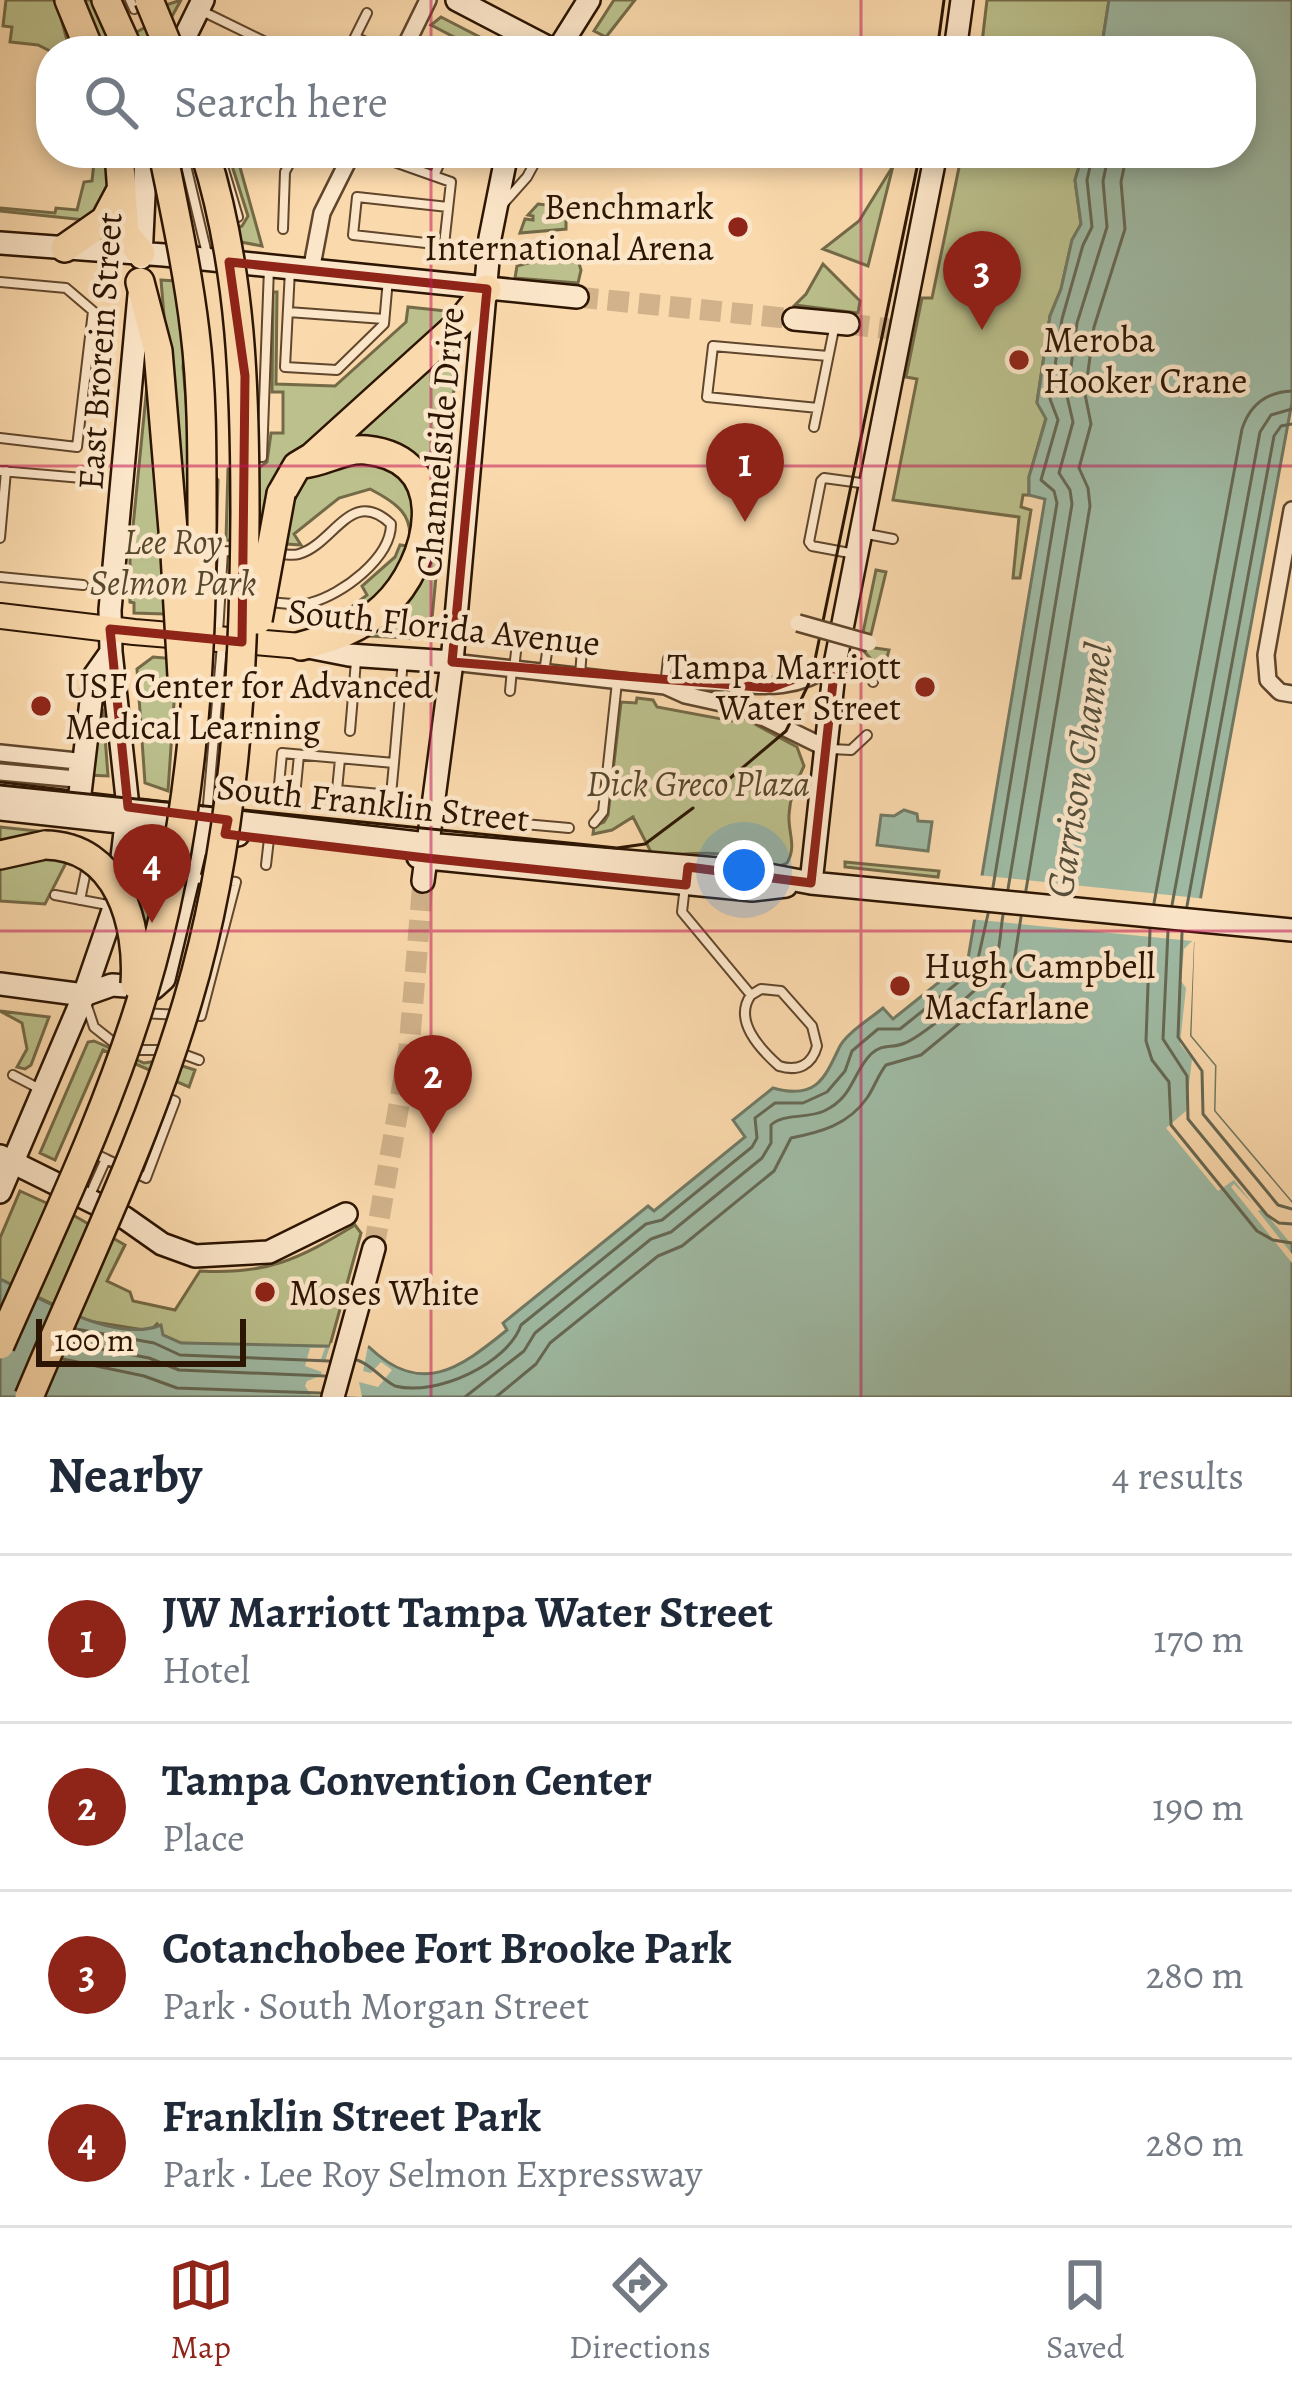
<!DOCTYPE html>
<meta charset="utf-8">
<style>
body{margin:0;font-family:Alegreya,serif;background:#f6f6f7;color:#1f2937}
.scale{position:absolute;left:36px;bottom:30px;width:210px;box-sizing:border-box;padding-left:12px;border:6px solid #2c1502;border-top:0;font-size:33px;line-height:42px;white-space:nowrap;color:#2c1502;-webkit-text-stroke:9px #fce6c9;paint-order:stroke}
.you{position:absolute;left:744px;top:870px;width:42px;height:42px;margin:-30px;border:9px solid #fff;border-radius:50%;background:#1a73e8;box-shadow:0 0 0 18px #1a73e833}
.badge{display:grid;place-items:center;width:78px;height:78px;border-radius:50%;background:#8f2418;color:#fff;font-size:39px;font-weight:700}
.pin{position:absolute;translate:-50% -99px;filter:drop-shadow(0 3px 6px #0008)}
.pin::after{content:'';position:absolute;top:63px;width:42px;height:36px;background:inherit;clip-path:polygon(0 0,100% 0,50% 100%)}
.list{margin:0;padding:0;list-style:none}
h2{display:flex;justify-content:space-between;align-items:center;height:156px;margin:0;padding:0 48px;font-size:51px}
h2 small{font-size:39px;font-weight:400;color:#747a83}
.list li{display:grid;grid-template-columns:78px 1fr auto;gap:36px;align-items:center;box-sizing:border-box;height:168px;padding:0 48px;border-top:3px solid #e0e1e3}
.list b{display:block;font-size:45px;white-space:nowrap}
.list p{margin:0;font-size:39px;white-space:nowrap;color:#747a83}
.list em{font-size:39px;font-style:normal;color:#747a83}
.icon{flex:none;width:66px;height:66px;fill:none;stroke:currentColor;stroke-width:2;stroke-linecap:round;stroke-linejoin:round}
.map{position:relative;flex:none;width:1292px;height:1397px;overflow:hidden}
.search{position:absolute;background:#fff;box-shadow:0 6px 18px #0003;left:36px;right:36px;top:36px;height:132px;display:flex;align-items:center;gap:30px;box-sizing:border-box;padding:0 42px;border-radius:48px;color:#747a83;font-size:45px}
.sheet{height:828px;background:#fff}
nav{display:flex;justify-content:space-around;align-items:center;box-sizing:border-box;height:168px;border-top:3px solid #e0e1e3;background:#fff;font-size:33px;color:#747a83}
nav a{display:grid;justify-items:center;gap:6px}
nav .on{color:#8f2418}
.map>svg:first-child{display:block}
.green{fill:#bbc08c;stroke:#746a47;stroke-width:3}
.water{fill:#9fbba5;stroke:#717964;stroke-width:3}
.pier{fill:#fad9ac}
.lines{fill:none;stroke-linecap:round;stroke-linejoin:round}
.shore{stroke:#666854;stroke-width:3}
.secondary-tunnel{stroke:#d1b28a;stroke-width:21;stroke-dasharray:21 10;stroke-linecap:butt}
.lane-casing{stroke:#60462c;stroke-width:12}
.street-casing{stroke:#60462c;stroke-width:20}
.secondary-casing{stroke:#2c1502;stroke-width:26}
.primary-casing{stroke:#2c1502;stroke-width:28}
.highway-casing{stroke:#2c1502;stroke-width:32}
.lane{stroke:#fce6c9;stroke-width:8}
.street{stroke:#fce6c9;stroke-width:15}
.secondary{stroke:#fce6c9;stroke-width:21}
.primary{stroke:#fad9ac;stroke-width:24}
.highway{stroke:#fad9ac;stroke-width:27}
.tram{stroke:#2c1502;stroke-width:3}
.street-bridge-casing{stroke:#60462c;stroke-width:20;stroke-linecap:butt}
.highway-bridge-casing{stroke:#2c1502;stroke-width:32;stroke-linecap:butt}
.street-bridge{stroke:#fce6c9;stroke-width:15}
.highway-bridge{stroke:#fad9ac;stroke-width:27}
.marked{fill:none;stroke:#8f2418;stroke-width:9;stroke-linejoin:round}
.grid{fill:none;stroke:#c2185b;stroke-width:3;stroke-opacity:0.55}
.poi-dot{fill:#8f2418;stroke:#fce6c9;stroke-width:4.5}
.labels{text-anchor:middle;stroke-width:9;stroke-linejoin:round;paint-order:stroke}
.poi-label{font-size:36px;fill:#2c1502;stroke:#fce6c9;text-anchor:start}
.street-label{font-size:36px;fill:#2c1502;stroke:#fce6c9}
.park-label{font-size:36px;font-style:italic;fill:#57482b;stroke:#fce6c9}
.water-label{font-size:39px;font-style:italic;fill:#544f3b;stroke:#fce6c9}
</style>
<div class="map">
<svg width="1292" height="1397" viewBox="0 0 1292 1397">
<rect width="100%" height="100%" fill="#fad9ac"/>
<filter id="stains"><feTurbulence type="fractalNoise" baseFrequency=".00167" numOctaves="4"/><feColorMatrix values="0 0 0 0 .2 0 0 0 0 .09 0 0 0 0 .02 0 0 0 .5 -.17"/></filter>
<radialGradient id="worn" r=".72"><stop offset=".6" stop-color="#630" stop-opacity="0"/><stop offset="1" stop-color="#630" stop-opacity=".3"/></radialGradient>
<path class="green" d="M6 0H56L70 51H51V59L50 51 38 45 10 42 12 27 3 26Z
M79 0H95L117 43 169 14 166 5 181 0 153 51H102Z
M614 0H635L606 37 594 31Z
M987 0H1109L1101 51H981Z
M441 17 507 51H517H481L431 25Z
M95 153H107L108 203 85 220 0 211V208L55 213 56 208 77 210 84 182 92 181Z
M228 153H236L262 246 214 237 242 226 248 216Z
M962 153H1083L1075 180 1081 224 1072 240 1061 289 1050 316 1037 402 1046 418 1029 477V495H1023L1021 507 1031 510 1020 578H1013L1019 517 893 500 917 379 906 377 922 298H932Z
M893 166 868 266 823 249 859 221Z
M538 204 566 207V229L520 233 525 219 533 220V216L528 215Z
M575 250 581 270 578 283 515 278 517 266Z
M823 264 860 301 858 313 795 305 806 294Z
M161 280 190 282 183 367 190 445 218 480 215 588 197 598 196 615 134 613V603L130 602V557L149 365 168 364Z
M273 292H277L276 384 335 386 406 322 408 307 456 312 459 336 431 629 413 638 367 636 345 612 367 595 362 586 395 557 400 545 408 546C416 515 395 502 370 489L339 498 294 534 301 545 226 540 228 469 260 467 267 462 271 433H283V392H272Z
M876 570 886 572 868 647 889 650 883 672 860 647Z
M153 657 177 659 168 791 145 783 137 669Z
M637 698 653 700 657 707 732 721 740 716 797 747 804 766C796 783 790 796 789 815 788 833 797 846 787 863 769 872 759 863 741 858 711 849 683 855 653 856L633 817 612 830 593 834 594 826 604 822 608 815 621 702 636 703Z
M97 707 103 710 108 776 87 775Z
M0 827 74 835 68 859 45 904 0 901Z
M146 851 186 855 130 981 121 971 140 895Z
M845 862 939 871 938 877 845 867Z
M0 1011 49 1017 31 1065 25 1069 17 1067 27 1049 22 1023Z
M94 1041 144 1063 164 1060 195 1070 189 1087 103 1050 55 1160 40 1153 88 1042Z
M20 1191 73 1215 125 1245 107 1281 130 1292 133 1301 175 1310 200 1271C267 1275 299 1259 355 1225L361 1233 329 1349 181 1343 163 1335 157 1324 150 1331 88 1321 0 1279V1238Z"/>
<path class="water" d="M1109 0H1292V402L1193 939 1190 1036 1215 1066 1214 1111 1292 1203V1397H0V1279C44 1300 116 1344 161 1325L163 1335 181 1343 369 1347C421 1397 459 1369 507 1330L503 1323 648 1206 654 1211 745 1137 733 1120 773 1088C815 1100 824 1080 839 1048 845 1034 870 1019 883 1008L893 1019 968 959 1045 499 1029 495V477L1046 419 1037 403 1050 316 1061 289 1072 240 1081 224 1075 180 1083 153H1241V51H1101Z
M904 810 917 814 918 821 932 822 928 851 877 845 881 815 894 816Z"/>
<path class="pier" d="M977 875 1207 899 1199 942H1194L1190 1036 1215 1066 1214 1111 1292 1203V1245L1262 1209 1258 1211 1292 1254V1263L1231 1187 1234 1184 1253 1204 1234 1180 1218 1191 1166 1128 1186 1111 1192 1059 1180 1044 1186 988 1181 981 1184 949 1192 941 969 919Z
M369 1341 363 1371 371 1373 381 1362 392 1370 378 1387 359 1382 362 1397 311 1395 305 1386 307 1381 320 1376 322 1372 305 1366 310 1348H325L321 1359 325 1361 331 1343Z"/>
<g class="lines">
<path class="shore" d="M993 887 1057 503 1054 491 1041 480 1058 420 1050 399 1062 319 1083 245 1092 227 1087 180 1093 153
M1008 889 1072 504 1070 490 1059 473 1073 422 1067 396 1077 323 1107 227 1103 181 1109 153
M1026 890 1090 506 1088 488 1079 468 1091 424 1085 394 1094 327 1125 229 1121 182 1127 153
M1154 903 1242 429C1250 404 1267 392 1292 391
M1172 905 1260 432 1271 415 1292 409
M1187 906 1274 436 1281 426 1292 424
M1150 930 1146 1041 1152 1060 1169 1082 1171 1125 1257 1231 1273 1240 1292 1243
M1168 931 1163 1039 1187 1076 1188 1119 1267 1215 1279 1223 1292 1224
M1182 933 1178 1037 1202 1071 1203 1114 1278 1205 1292 1209
M76 1329 154 1343 180 1355 329 1361
M70 1343 149 1358 179 1370 325 1376
M63 1359 144 1376 177 1388 320 1393
M357 1360C371 1364 381 1379 395 1386 437 1397 508 1363 521 1325L646 1224 662 1220 752 1147 757 1138 755 1118 775 1103H803L827 1092 845 1071 852 1051 878 1029H900L976 968 988 914
M465 1397 524 1351 535 1333 651 1239 671 1232 762 1158 771 1143V1125C784 1113 807 1119 824 1111 854 1097 852 1073 871 1054 883 1043 891 1049 905 1043 922 1036 984 986 992 971 1000 956 1000 932 1003 915
M496 1397 536 1364 550 1343 658 1256 682 1246 774 1171 791 1138C821 1132 848 1125 867 1098 874 1088 878 1075 886 1065L921 1055 1001 989 1013 968 1021 917"/>
<path class="secondary-tunnel" d="M577 297 794 319
M848 324 889 329
M374 1248 409 1048 423 881"/>
<g class="lane-casing">
<path id="lane" d="M130 0 134 9 146 2
M200 10 284 51
M355 37 367 13
M348 51 355 37 385 51
M183 153 208 258
M369 153 451 182 444 245 353 235 357 197 448 207
M222 163 238 217 231 219
M434 176 444 153
M503 204 527 177 540 153
M283 229 285 172 295 153
M290 270 285 367 337 370 384 324 388 279
M0 282 66 288 93 311 77 447 0 438
M288 312 384 319
M828 356 713 346 707 397 818 408 835 324
M814 427 818 408
M250 457H262L269 268
M0 471 94 479
M862 533 893 539
M0 538 6 471
M855 554 812 546 809 542 821 481 824 478 868 484
M0 577 83 585
M270 602C283 603 297 606 310 603 342 595 391 558 391 524 351 486 334 544 299 554 293 556 286 554 279 554
M218 633 223 551 240 552
M838 663C857 657 866 665 873 682
M514 669 517 643
M544 672 548 646
M580 675 582 649
M665 686 668 659
M510 691 512 669
M350 731 356 661
M831 749 851 750 867 735
M299 755 296 786 279 785 282 753 394 763 403 660
M340 759 337 790 391 795 394 763
M509 815 513 823 569 828
M207 816 222 645
M594 823 603 812 617 682
M266 865 270 830
M685 886 682 912 751 995C733 1020 759 1048 779 1066 798 1072 812 1065 817 1046L812 1026 781 991 761 989 751 995
M55 895 113 906
M80 900 87 866
M86 1003 94 1027 118 1046
M141 1013 201 1016 236 882 192 878
M132 1050H165
M180 1053 199 1060
M13 1075 38 1088
M106 1159 146 1178 175 1101 162 1096
M89 1197 106 1159 93 1153"/>
</g>
<g class="street-casing">
<path id="street" d="M403 51 428 0
M311 271 322 213 352 153
M1292 510 1266 655 1268 680 1280 692 1292 694
M452 662 665 686 685 695 744 708 824 747
M665 686C731 670 769 707 835 664
M0 753 77 761 76 779 0 772"/>
</g>
<g class="secondary-casing">
<path id="secondary" d="M457 0 555 51
M178 51 203 0
M557 51 589 0
M955 51 962 0
M0 243 164 255 577 297
M141 258 146 153
M794 319 848 324
M303 646 349 655 452 662
M0 794 427 844 753 872 811 883 1292 930
M79 802 94 676 111 652
M0 809 238 835
M418 857 752 890 786 886
M423 881 452 662 490 238 507 153
M811 883 835 664 936 153
M0 984 84 995 112 985 154 988 164 979 195 850 205 837 215 833
M0 1156 125 1218 162 1244 195 1256 269 1252 346 1214
M0 1192 84 995 117 899 128 807 111 652 110 610 139 295
M333 1397 374 1248"/>
</g>
<g class="primary-casing">
<path id="primary" d="M0 616 134 632 301 646"/>
</g>
<g class="highway-casing">
<path id="highway" d="M69 0 90 51
M106 0 129 51
M119 153 125 234 141 253
M65 248 105 220 122 188
M140 282 158 351 175 554
M281 494 297 466 312 457 459 324 487 289
M301 646C331 638 361 629 384 607 431 564 456 459 366 450 343 448 325 462 303 464
M0 855 45 845"/>
</g>
<use href="#lane" class="lane"/>
<use href="#street" class="street"/>
<use href="#secondary" class="secondary"/>
<use href="#primary" class="primary"/>
<use href="#highway" class="highway"/>
<path class="tram" d="M937 51 944 0
M728 780 786 731 811 679 920 153
M0 785 617 848 645 844 693 808"/>
<g class="street-bridge-casing">
<path id="street-bridge" d="M798 623 869 643"/>
</g>
<g class="highway-bridge-casing">
<path id="highway-bridge" d="M149 0 170 51
M175 554 182 676
M258 620 281 494
M45 845C119 846 139 925 135 984
M0 1345C51 1229 108 1112 144 991 191 834 203 668 202 505 202 447 202 389 195 332 188 272 175 213 163 153
M29 1397C84 1266 148 1136 188 1000 235 842 244 678 245 513 245 391 242 271 205 153"/>
</g>
<use href="#street-bridge" class="street-bridge"/>
<use href="#highway-bridge" class="highway-bridge"/>
</g>
<path class="marked" d="M229 262 487 289 452 662 770 688 835 664 811 883 688 867 686 885 426 858 225 834 228 820 128 807 110 629 242 642 245 376Z"/>
<path class="grid" d="M431 0V51M861 0V51M431 153V1397M861 153V1397M0 466H1292M0 931H1292"/>
<g class="poi-dot">
<circle cx="738" cy="227" r="12"/>
<circle cx="1019" cy="360" r="12"/>
<circle cx="925" cy="687" r="12"/>
<circle cx="41" cy="706" r="12"/>
<circle cx="900" cy="986" r="12"/>
<circle cx="265" cy="1292" r="12"/>
</g>
<g class="labels">
<g class="poi-label">
<text x="714" y="219" text-anchor="end">Benchmark<tspan x="714" dy="41">International Arena</tspan></text>
<text x="1043" y="352">Meroba<tspan x="1043" dy="41">Hooker Crane</tspan></text>
<text x="901" y="679" text-anchor="end">Tampa Marriott<tspan x="901" dy="41">Water Street</tspan></text>
<text x="65" y="698">USF Center for Advanced<tspan x="65" dy="41">Medical Learning</tspan></text>
<text x="924" y="978">Hugh Campbell<tspan x="924" dy="41">Macfarlane</tspan></text>
<text x="289" y="1305">Moses White</text>
</g>
<g class="street-label">
<text transform="translate(99 351) rotate(-86)" y="13">East Brorein Street</text>
<text transform="translate(439 442) rotate(-85)" y="13">Channelside Drive</text>
<text transform="translate(444 626) rotate(6)" y="13">South Florida Avenue</text>
<text transform="translate(373 802) rotate(6)" y="13">South Franklin Street</text>
</g>
<g class="park-label">
<text x="173" y="554">Lee Roy<tspan x="173" dy="41">Selmon Park</tspan></text>
<text x="698" y="796">Dick Greco Plaza</text>
</g>
<g class="water-label">
<text transform="translate(1078 770) rotate(-81)" y="14">Garrison Channel</text>
</g>
</g>
<rect width="100%" height="100%" filter="url(#stains)"/>
<rect width="100%" height="100%" fill="url(#worn)"/>
</svg>
<div class="scale">100 m</div>
<div class="you"></div>
<div class="pin badge" style="left:745px;top:522px">1</div>
<div class="pin badge" style="left:433px;top:1134px">2</div>
<div class="pin badge" style="left:982px;top:330px">3</div>
<div class="pin badge" style="left:152px;top:923px">4</div>
<div class="search"><svg class="icon" aria-label="search" viewBox="0 0 24 24"><circle cx="10" cy="10" r="6"/><path d="M15 15l6 6"/></svg>Search here</div>
</div>
<section class="sheet">
<h2>Nearby<small>4 results</small></h2>
<ul class="list">
<li><span class="badge">1</span><div><b>JW Marriott Tampa Water Street</b><p>Hotel</p></div><em>170 m</em></li>
<li><span class="badge">2</span><div><b>Tampa Convention Center</b><p>Place</p></div><em>190 m</em></li>
<li><span class="badge">3</span><div><b>Cotanchobee Fort Brooke Park</b><p>Park · South Morgan Street</p></div><em>280 m</em></li>
<li><span class="badge">4</span><div><b>Franklin Street Park</b><p>Park · Lee Roy Selmon Expressway</p></div><em>280 m</em></li>
</ul>
</section>
<nav>
<a class="on"><svg class="icon" aria-label="map" viewBox="0 0 24 24"><path d="M3 6l6-2 6 2 6-2v14l-6 2-6-2-6 2zM9 4v14M15 6v14"/></svg>Map</a>
<a><svg class="icon" aria-label="directions" viewBox="0 0 24 24"><path d="M12 3l9 9-9 9-9-9zM9 14v-3h6M13 9l2 2-2 2"/></svg>Directions</a>
<a><svg class="icon" aria-label="saved" viewBox="0 0 24 24"><path d="M7 4h10v16l-5-4-5 4z"/></svg>Saved</a>
</nav>
